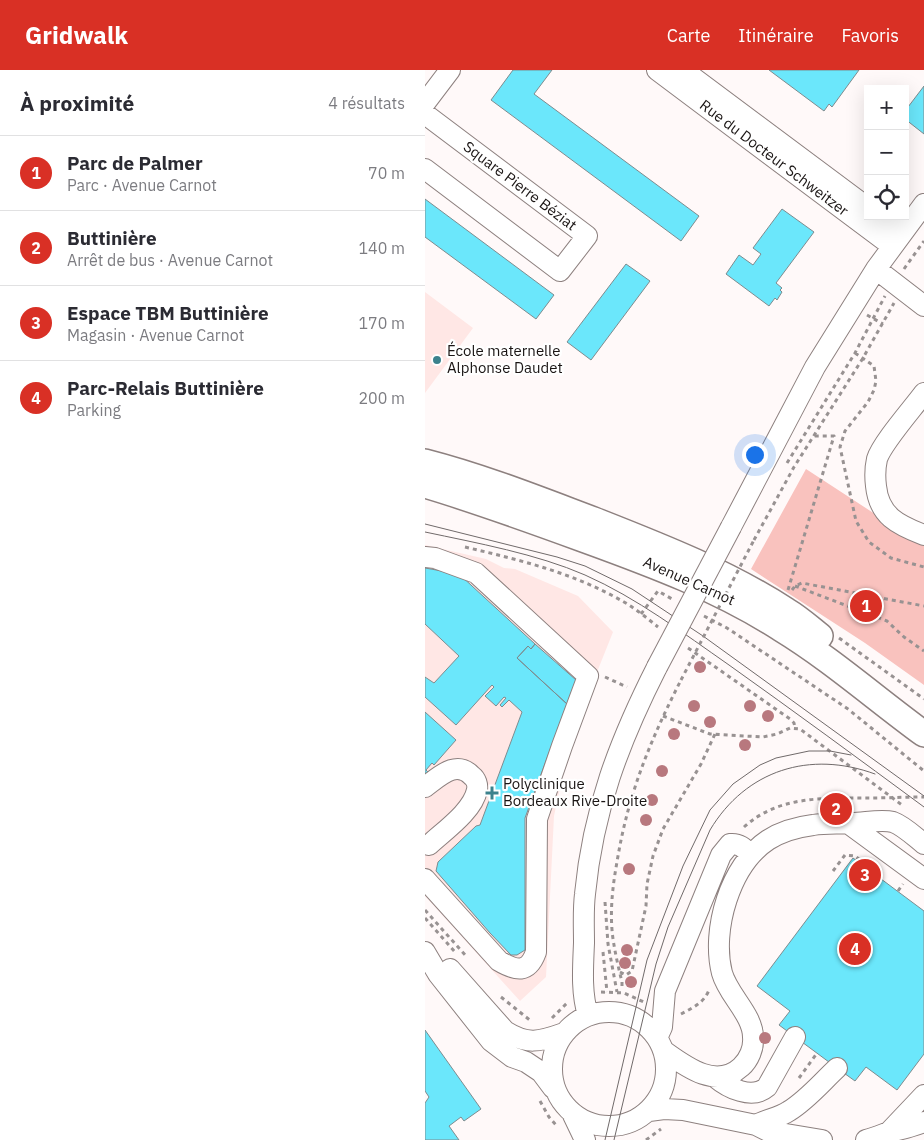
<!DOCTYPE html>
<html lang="fr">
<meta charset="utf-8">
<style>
body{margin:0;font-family:"IBM Plex Sans",sans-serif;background:#f7f7f7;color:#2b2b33}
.controls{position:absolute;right:15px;top:15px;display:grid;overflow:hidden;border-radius:0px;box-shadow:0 5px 20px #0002}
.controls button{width:45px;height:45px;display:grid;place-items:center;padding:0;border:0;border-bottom:1px solid #e1e1e2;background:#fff;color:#2b2b33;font:25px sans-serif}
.you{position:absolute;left:329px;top:384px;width:18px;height:18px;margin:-12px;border:4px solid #fff;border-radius:50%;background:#1a73e8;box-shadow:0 0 0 8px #1a73e833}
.badge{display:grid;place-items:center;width:32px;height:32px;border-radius:50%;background:#d93025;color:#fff;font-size:16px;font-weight:700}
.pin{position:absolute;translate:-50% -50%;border:2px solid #fff;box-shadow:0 1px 5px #0006}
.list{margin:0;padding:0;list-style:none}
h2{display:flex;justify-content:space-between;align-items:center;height:65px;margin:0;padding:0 20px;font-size:21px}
h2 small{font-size:16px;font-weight:400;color:#7c7c81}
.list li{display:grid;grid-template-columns:32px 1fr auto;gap:15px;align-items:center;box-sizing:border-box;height:75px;padding:0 20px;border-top:1px solid #e1e1e2}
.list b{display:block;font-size:19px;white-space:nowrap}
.list p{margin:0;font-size:16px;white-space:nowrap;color:#7c7c81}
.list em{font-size:16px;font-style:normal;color:#7c7c81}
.icon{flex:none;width:28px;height:28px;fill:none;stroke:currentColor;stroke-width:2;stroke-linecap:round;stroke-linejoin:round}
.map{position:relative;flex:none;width:499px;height:1070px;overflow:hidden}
header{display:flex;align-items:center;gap:30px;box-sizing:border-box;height:70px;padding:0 25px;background:#d93025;color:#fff}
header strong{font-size:24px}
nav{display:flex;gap:28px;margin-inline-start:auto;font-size:18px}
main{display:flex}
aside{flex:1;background:#fff}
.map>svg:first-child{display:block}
.built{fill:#ffe7e5}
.green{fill:#f9c2be}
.building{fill:#6be7fb;stroke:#7e8b8e}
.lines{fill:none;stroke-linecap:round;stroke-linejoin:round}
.minor-casing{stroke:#8d807f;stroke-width:22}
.major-casing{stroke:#8d807f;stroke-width:28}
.path{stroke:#989292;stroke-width:3;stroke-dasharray:4 4;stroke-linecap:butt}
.minor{stroke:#fff;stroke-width:20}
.major{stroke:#fff;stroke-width:25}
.tram{stroke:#706a6a;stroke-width:1}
.minor-bridge-casing{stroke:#8d807f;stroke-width:22;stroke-linecap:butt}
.path-bridge{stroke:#989292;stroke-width:3;stroke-dasharray:4 4;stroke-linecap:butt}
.minor-bridge{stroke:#fff;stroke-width:20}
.tree{fill:#b8787e}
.poi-dot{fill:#3c828d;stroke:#fff;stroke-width:2}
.labels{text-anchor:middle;stroke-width:4.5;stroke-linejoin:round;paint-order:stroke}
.street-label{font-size:15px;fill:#1a1514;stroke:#fff}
.poi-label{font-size:15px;fill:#1a1514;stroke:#fff;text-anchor:start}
</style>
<header>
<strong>Gridwalk</strong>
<nav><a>Carte</a><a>Itinéraire</a><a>Favoris</a></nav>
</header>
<main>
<aside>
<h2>À proximité<small>4 résultats</small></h2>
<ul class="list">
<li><span class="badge">1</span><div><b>Parc de Palmer</b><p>Parc · Avenue Carnot</p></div><em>70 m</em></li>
<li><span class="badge">2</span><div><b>Buttinière</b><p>Arrêt de bus · Avenue Carnot</p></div><em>140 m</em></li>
<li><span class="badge">3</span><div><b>Espace TBM Buttinière</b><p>Magasin · Avenue Carnot</p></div><em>170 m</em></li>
<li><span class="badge">4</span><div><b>Parc-Relais Buttinière</b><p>Parking</p></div><em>200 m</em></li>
</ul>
</aside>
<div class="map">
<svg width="499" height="1070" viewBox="0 0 499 1070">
<rect width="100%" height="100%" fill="#fff9f9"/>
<path class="built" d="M0 222 48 258 0 323Z
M0 475 61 489 79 498 90 499 153 526 188 562 172 602 139 699 129 746 121 907 95 931 0 826Z"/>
<path class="green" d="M381 399 499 476V615L440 573 326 499Z"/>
<path class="building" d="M88 0H127L109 24 274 146 256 171 66 30Z
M344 0H434L407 37 404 34 399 41Z
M499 16V64L480 49V41Z
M0 129 129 225 111 249 0 167Z
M357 139 389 162 351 213 357 218 355 220 357 222 352 230 350 228 344 236 301 204 314 185 328 195 336 184 328 178Z
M201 194 225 211 166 290 142 272Z
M0 498 34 504 110 574 106 579 103 576 92 588 142 634 100 748V880L92 885H86L65 863 11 801 13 792 51 756 55 755 97 642 84 630 77 637 75 635 81 628 79 627 71 636 60 626 69 617 67 615 31 655 0 627V607L9 613 34 586 0 554Z
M110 574 151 610 142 634 92 588 103 576 106 579Z
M0 642 31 670 9 695 7 693 1 700 3 702 0 705Z
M428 788 499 841V984L472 1020 441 997 430 1011 412 998 354 955 365 941 332 916Z
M0 960 56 1039 39 1051 36 1047 24 1056 34 1070H0V1033L4 1027 0 1021Z"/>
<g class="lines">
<g class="minor-casing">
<path id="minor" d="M232 0 467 176
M258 0 443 138
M0 33 25 0
M0 44 162 166 135 201 0 99
M455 146 478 162
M451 199 499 236
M499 323C488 338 457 373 452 389 450 398 450 408 451 416 454 446 473 455 499 465
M306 457 390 297 451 199 499 134
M0 487 10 488 51 503 163 606 137 676 112 749 111 882C103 904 91 901 74 891L0 809
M0 717C14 707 31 689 47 706 51 709 53 715 52 720 48 741 19 761 4 775
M424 754 499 809
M0 882 13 904 66 971 87 987 101 992 116 1002 128 1018
M25 899 80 961C102 975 114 972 139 963
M127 999a57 57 0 1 1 114 0a57 57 0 1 1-114 0Z
M163 945C156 923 158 897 159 873 159 857 158 840 160 824 168 740 194 672 232 597
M232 968 237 957 240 921 296 785 305 774C315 773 320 779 326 785
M239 981C260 996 291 1020 316 997 324 990 329 978 328 967 328 945 303 925 297 903 286 860 305 795 343 770 357 761 372 757 388 755 401 753 414 754 426 753 439 753 456 749 468 752 479 756 490 767 499 774
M290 1007C303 1018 327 1030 342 1017L370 967
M224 1041 239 1039 258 1040 331 1055 343 1061 397 1070
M148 1045 160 1070
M331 1055C342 1049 354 1048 364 1041 382 1030 397 1012 412 998
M463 1063 499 1025
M441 1070C449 1068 456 1065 464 1062 477 1059 487 1057 499 1052"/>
</g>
<g class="major-casing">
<path id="major" d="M0 392C58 407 113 429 169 450 235 476 302 502 362 541 374 548 385 558 395 566
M0 415C54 431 106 450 158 469 227 494 294 519 355 558 406 589 451 629 499 664"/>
</g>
<path class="path" d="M479 199 499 171
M442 245 458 254
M430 283 449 296 451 311 449 320 443 332 420 361 415 377 431 451 444 472 466 488 499 497
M362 393 430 283 460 226
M329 470 369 397 438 288 469 233
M40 477C95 490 149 503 199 532 211 539 222 548 233 557
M370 516 462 551 479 567 499 581
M363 520 409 366H388
M367 520 370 516 377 513 499 536
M216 544 233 521 247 529
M279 546 302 558 423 639 499 701
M414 568 499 629
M263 578 365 649 369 653 370 658
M180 607 202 617
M238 646 285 664 338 667 352 664 365 658 375 659 477 735
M319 757C353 726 398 728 441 728 460 728 480 727 499 727
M408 801 420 785 430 786 447 799 450 795
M473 821 478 814
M180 832 183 874 192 922
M0 840 41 886
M0 848 30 882
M178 882 182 922
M195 902 201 905 207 901 221 836 222 814 228 786 238 759 276 694 290 664
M197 916V912C194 900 191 887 189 875 184 848 187 819 192 792 203 724 225 671 256 610
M176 922 199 923 221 933
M76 927 106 951
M256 944C267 938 279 933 284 920
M127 948 142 933
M374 1008 392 983
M115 1031 124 1047 131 1055
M221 1070 236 1059"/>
<use href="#minor" class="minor"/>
<use href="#major" class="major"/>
<path class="tram" d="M0 454 132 487 160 496 207 519 278 566 499 726
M0 462C52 473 112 484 160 505 212 528 258 563 304 595 370 642 434 689 499 737
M180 1070 222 890 258 796 285 740 308 714 335 695 351 688 384 681H405L426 685
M189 1070 231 894 243 857 285 760C321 700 385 680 450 704"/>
<g class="minor-bridge-casing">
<path id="minor-bridge" d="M232 597 306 457"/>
</g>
<path class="path-bridge" d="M256 610 329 470"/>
<use href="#minor-bridge" class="minor-bridge"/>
</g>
<g class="tree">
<circle cx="275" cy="597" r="6"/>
<circle cx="269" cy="636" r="6"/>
<circle cx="325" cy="636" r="6"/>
<circle cx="343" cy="646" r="6"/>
<circle cx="285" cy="652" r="6"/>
<circle cx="249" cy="664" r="6"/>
<circle cx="320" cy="675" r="6"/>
<circle cx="237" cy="701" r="6"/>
<circle cx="227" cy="730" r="6"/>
<circle cx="221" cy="750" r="6"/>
<circle cx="204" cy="799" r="6"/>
<circle cx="202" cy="880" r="6"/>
<circle cx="200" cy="893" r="6"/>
<circle cx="206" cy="912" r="6"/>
<circle cx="340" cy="968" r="6"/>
</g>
<g class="poi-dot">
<circle cx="12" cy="290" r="5"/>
<path d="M64.5 715.5h5v5h5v5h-5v5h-5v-5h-5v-5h5z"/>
</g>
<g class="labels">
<g class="street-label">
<text transform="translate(349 88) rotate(37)" y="5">Rue du Docteur Schweitzer</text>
<text transform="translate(95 116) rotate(37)" y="5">Square Pierre Béziat</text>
<text transform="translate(264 511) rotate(24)" y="5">Avenue Carnot</text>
</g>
<g class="poi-label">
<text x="22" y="286">École maternelle<tspan x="22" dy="17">Alphonse Daudet</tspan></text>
<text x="78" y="719">Polyclinique<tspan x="78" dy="17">Bordeaux Rive-Droite</tspan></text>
</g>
</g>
</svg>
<div class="controls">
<button>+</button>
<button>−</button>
<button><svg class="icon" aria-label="locate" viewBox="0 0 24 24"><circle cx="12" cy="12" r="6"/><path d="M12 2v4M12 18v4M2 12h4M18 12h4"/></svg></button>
</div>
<div class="you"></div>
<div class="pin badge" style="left:441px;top:536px">1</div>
<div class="pin badge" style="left:411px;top:739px">2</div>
<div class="pin badge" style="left:440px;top:805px">3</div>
<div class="pin badge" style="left:430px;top:879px">4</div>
</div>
</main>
